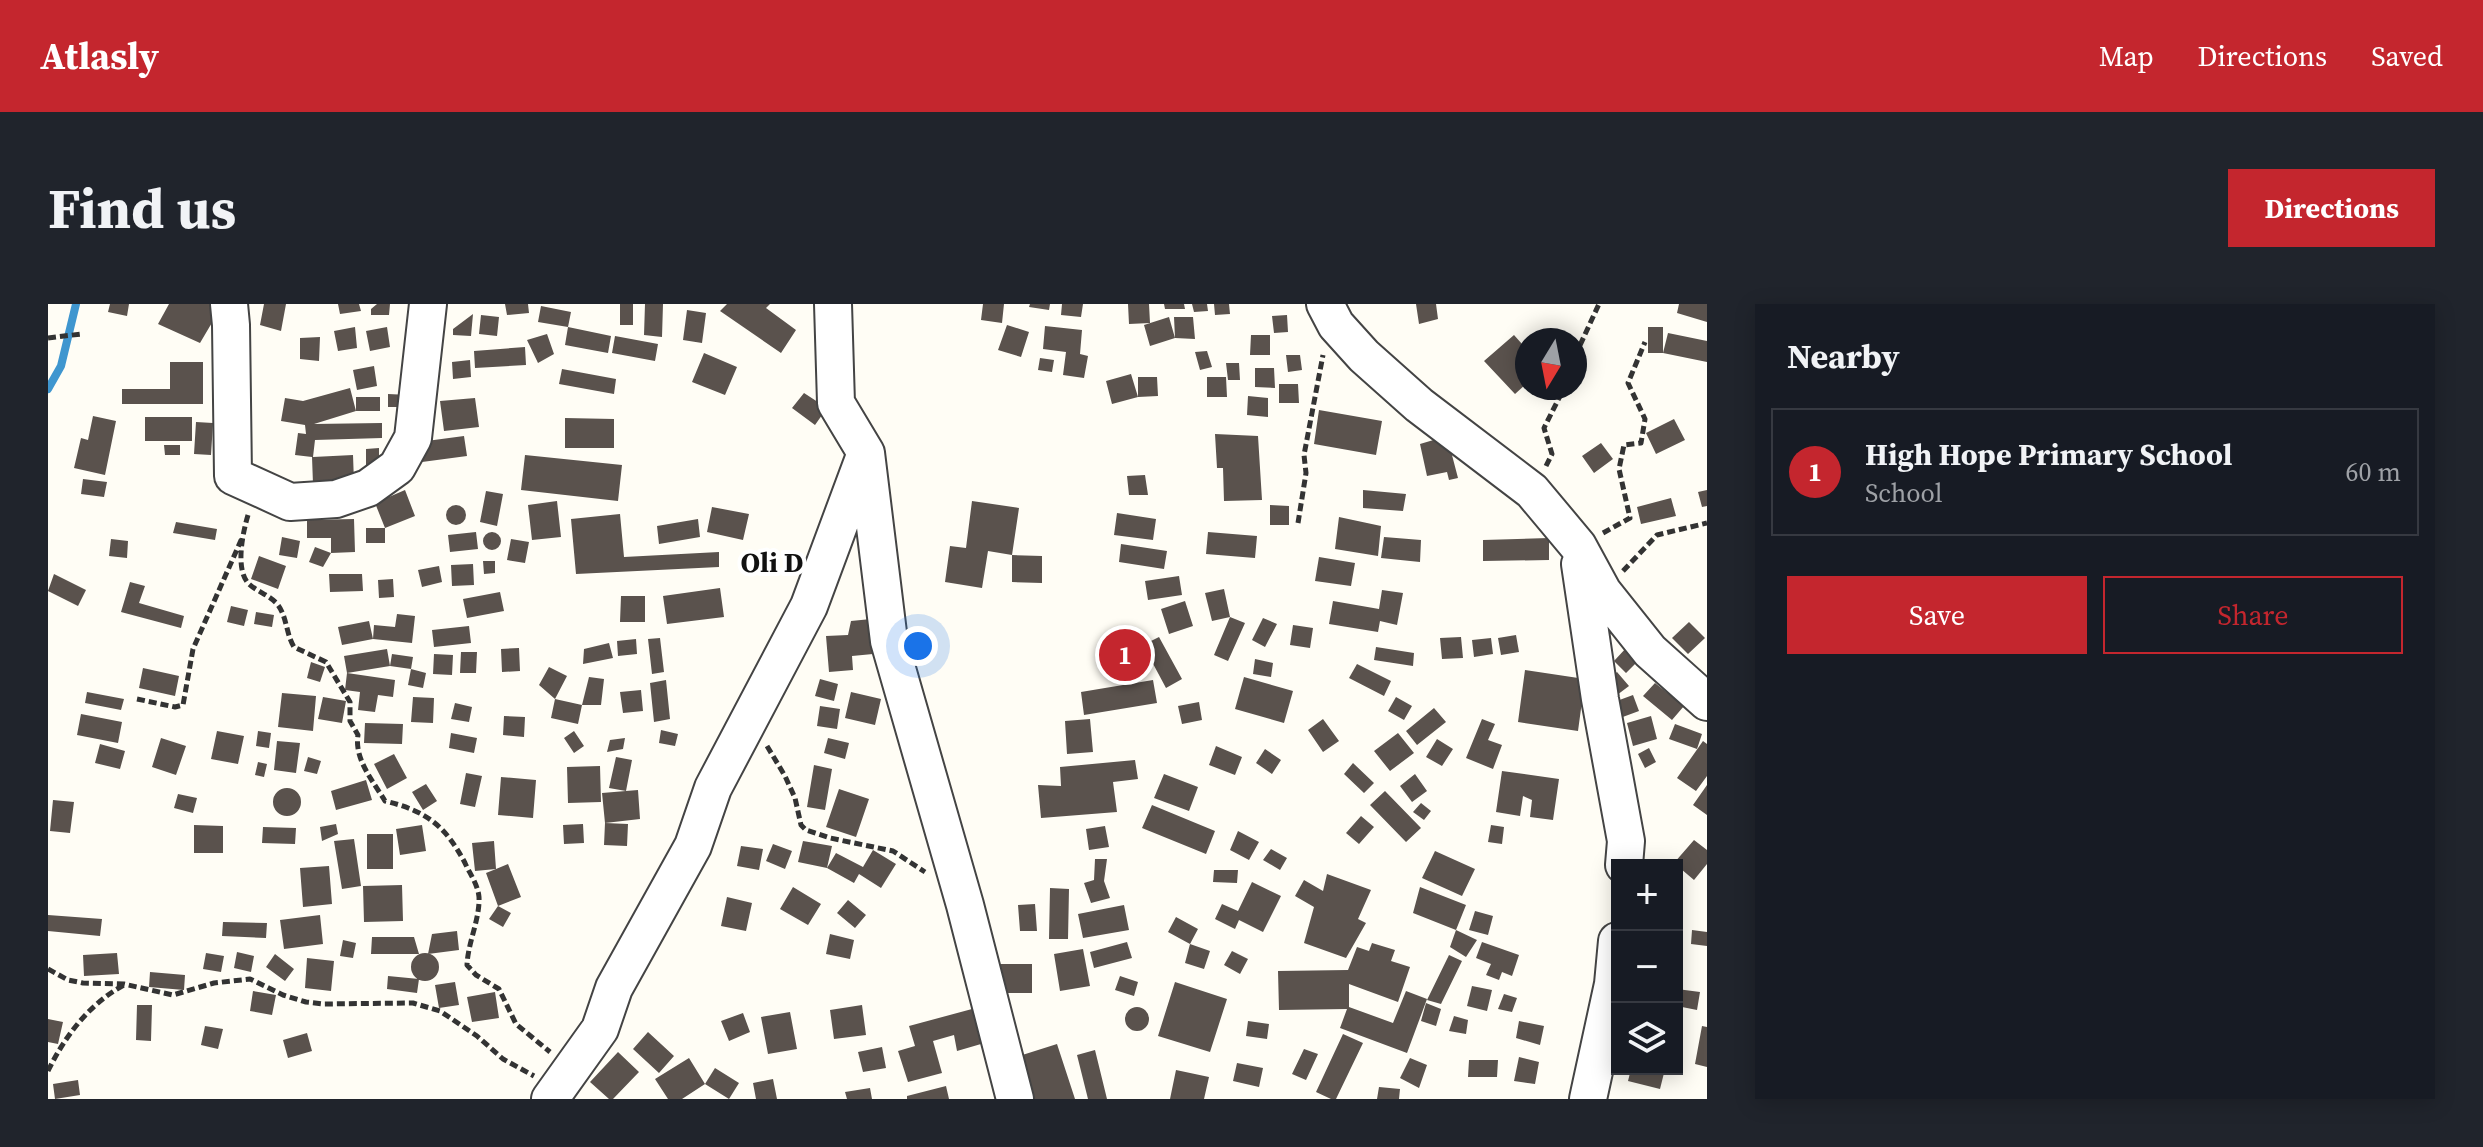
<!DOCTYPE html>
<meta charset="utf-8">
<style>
body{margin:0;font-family:"Source Serif 4",serif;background:#20242c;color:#f1f3f6}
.controls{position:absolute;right:24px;bottom:24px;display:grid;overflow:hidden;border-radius:0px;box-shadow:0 4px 20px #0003}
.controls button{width:72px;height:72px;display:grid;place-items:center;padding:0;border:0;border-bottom:2px solid #363941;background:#171b24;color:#f1f3f6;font:40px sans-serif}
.compass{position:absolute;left:1467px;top:24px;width:72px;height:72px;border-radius:50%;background:#171b24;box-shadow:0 4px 20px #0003;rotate:190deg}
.you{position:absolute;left:870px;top:342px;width:28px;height:28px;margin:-20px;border:6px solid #fff;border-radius:50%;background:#1a73e8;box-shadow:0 0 0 12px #1a73e833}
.badge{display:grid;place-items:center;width:52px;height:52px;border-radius:50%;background:#c4262e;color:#fff;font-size:26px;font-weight:700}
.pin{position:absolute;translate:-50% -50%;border:4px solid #fff;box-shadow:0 2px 8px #0006}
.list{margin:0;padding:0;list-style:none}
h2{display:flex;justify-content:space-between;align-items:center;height:104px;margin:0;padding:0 32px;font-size:34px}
h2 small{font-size:26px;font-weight:400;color:#9ea1a6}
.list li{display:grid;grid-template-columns:52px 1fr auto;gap:24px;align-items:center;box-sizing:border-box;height:128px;margin:0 16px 16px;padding:0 16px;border:2px solid #363941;border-radius:0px}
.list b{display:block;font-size:30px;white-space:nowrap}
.list p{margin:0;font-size:26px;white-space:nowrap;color:#9ea1a6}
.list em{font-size:26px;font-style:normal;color:#9ea1a6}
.actions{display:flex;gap:16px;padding:24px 32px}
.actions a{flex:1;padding:18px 0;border:2px solid #c4262e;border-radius:0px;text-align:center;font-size:28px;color:#c4262e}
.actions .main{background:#c4262e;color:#fff}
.icon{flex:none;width:44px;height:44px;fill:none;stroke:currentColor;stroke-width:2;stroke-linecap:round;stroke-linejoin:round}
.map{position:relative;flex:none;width:1659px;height:795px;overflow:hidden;border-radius:0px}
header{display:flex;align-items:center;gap:48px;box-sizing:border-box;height:112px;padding:0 40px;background:#c4262e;color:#fff}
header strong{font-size:38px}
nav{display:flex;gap:44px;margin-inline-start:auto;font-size:28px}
.intro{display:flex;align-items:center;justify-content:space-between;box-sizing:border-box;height:192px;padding:0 48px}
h1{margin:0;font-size:56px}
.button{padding:20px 36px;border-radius:0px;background:#c4262e;color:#fff;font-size:28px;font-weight:700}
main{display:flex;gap:48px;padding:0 48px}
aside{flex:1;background:#171b24;border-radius:0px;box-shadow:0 4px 20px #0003}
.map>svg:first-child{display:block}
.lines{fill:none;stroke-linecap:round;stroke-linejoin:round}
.stream{stroke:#3f96cf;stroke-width:8}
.building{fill:#5a524d}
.minor-casing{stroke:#444;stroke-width:40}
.path{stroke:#333;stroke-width:5;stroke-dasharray:8 4;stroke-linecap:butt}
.minor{stroke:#fff;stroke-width:36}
.labels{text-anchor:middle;stroke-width:8;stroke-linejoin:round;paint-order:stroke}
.quarter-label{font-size:28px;font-weight:bold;fill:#111;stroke:#fff}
</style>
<header>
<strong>Atlasly</strong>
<nav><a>Map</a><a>Directions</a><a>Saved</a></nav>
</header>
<div class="intro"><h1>Find us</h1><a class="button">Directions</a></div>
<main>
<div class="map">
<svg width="1659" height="795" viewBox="0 0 1659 795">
<rect width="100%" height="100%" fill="#fffdf5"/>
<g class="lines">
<path class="stream" d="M0 85 13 62 28 0"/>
</g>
<path class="building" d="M62 0H81L79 12 60 8Z
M121 0H175L152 39 110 20Z
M216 0H238L233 27 212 21Z
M290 0H311L313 7 292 10Z
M329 0H342L341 11H323V5Z
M457 0H480L481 9 459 11Z
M572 0H585V21H572Z
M597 0H615L614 33 596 31Z
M679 0H722L718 4 748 26 733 49 672 7Z
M935 0H956L954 19 933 16Z
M982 0H1002L1001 6 981 3Z
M1014 0H1035L1033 13 1013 11Z
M1080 0H1101L1102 19 1081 20Z
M1116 0H1136L1137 5H1117Z
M1144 0H1159L1160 7 1146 8Z
M1166 0H1181L1182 10 1167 11Z
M1368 0H1388L1390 15 1371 20Z
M1631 0H1659V18L1629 9Z
M493 2 523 8 520 23 563 32 560 49 517 41 520 23 490 18Z
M639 6 658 9 654 39 635 36Z
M425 10 423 32 405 31V25Z
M433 11 451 13 449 32 431 30Z
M1239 11 1240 28 1226 29 1224 12Z
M1121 13 1127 34 1102 42 1096 21Z
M1126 13H1145L1147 35 1127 34Z
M959 21 981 28 973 53 950 46Z
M997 22 1034 26 1032 50 1040 52 1036 74 1015 71 1018 48 995 45Z
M307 23 309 44 290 47 286 27Z
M339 23 342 43 322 47 318 27Z
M1600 23H1615V49H1600Z
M1620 29 1659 37V58L1615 49Z
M499 30 506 50 490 59 479 36Z
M1485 30 1490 36H1479V79L1467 90 1436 57 1466 31 1474 40Z
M1203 31H1222V51H1202Z
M567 32 610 40 607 57 564 49Z
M272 33 271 57 252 55V34Z
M477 43 478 61 427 64 426 47Z
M1159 47 1164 63 1152 66 1147 48Z
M656 49 689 63 677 91 644 78Z
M1238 51H1252L1254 66 1240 68Z
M992 54 1006 56 1004 68 990 66Z
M422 56 423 73 405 75 404 58Z
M122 58H155V100H74V85H122Z
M1178 59H1191L1192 76H1180Z
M326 62 329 82 309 86 305 66Z
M1207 64H1226L1227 84 1207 83Z
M514 65 568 75 566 90 511 80Z
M1083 70 1090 93V73H1109L1110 92 1090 93 1064 100 1058 77Z
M1159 73H1178L1179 93H1159Z
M1231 80H1250L1251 99H1231Z
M302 84 308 107 266 120 334 119V134L267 136 265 153 305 151 306 178 265 180 264 153 247 151 250 129 258 130 257 121 233 117 237 94 255 97Z
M756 89 779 104 767 121 744 104Z
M340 90 361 91V103H340Z
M1200 92 1220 94V113L1199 111Z
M308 93H332V107H308Z
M427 94 431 123 396 127 392 97Z
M1271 106 1334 117 1328 151 1266 140Z
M45 112 68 117 57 171 26 164 33 134 40 136Z
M97 113H144V137H97Z
M517 114 566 115V144H517Z
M1626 115 1637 136 1608 150 1598 129Z
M148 118 165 119 163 151 146 150Z
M1167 130 1210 132 1214 196 1176 197 1175 164H1169Z
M416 132 419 152 374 158 371 138Z
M1399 132 1410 174 1401 176 1399 168 1379 172 1372 140Z
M1553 139 1565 155 1546 169 1534 152Z
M116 141H132V151H117Z
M331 144V163L318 164V145Z
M477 151 574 161 570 197 473 186Z
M1097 171 1100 191H1081L1079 172Z
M35 175 59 178 56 193 33 190Z
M357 186 367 212 337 224V239H318V224H337L327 199Z
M1315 186 1358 190 1355 207 1315 204Z
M1659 186V202L1654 203 1650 188Z
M438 187 455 190 449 222 432 218Z
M1623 194 1628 212 1593 220 1589 203Z
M509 197 513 233 484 236 480 201Z
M924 197 971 204 964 251 940 247 934 284 897 278 902 242 918 244Z
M398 211a10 10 0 1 1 20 0a10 10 0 1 1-20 0Z
M1222 201 1241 202V221H1222Z
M664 203 701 210 695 236 659 228Z
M1069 209 1108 215 1105 236 1066 231Z
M572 210 576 253 671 248V263L528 270 523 215Z
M1291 213 1333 222 1330 252 1287 245Z
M306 215 307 248 283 249V234H259V216Z
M650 215 652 233 611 240 609 222Z
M128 218 169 225 167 236 125 229Z
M428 228 430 245 402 248 400 231Z
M1160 228 1209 232 1207 254 1158 250Z
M435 237a9 9 0 1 1 18 0a9 9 0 1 1-18 0Z
M234 233 252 237 249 254 231 251Z
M1336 233 1373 236 1372 258 1333 254Z
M1501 234V256L1435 257V236Z
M63 235 80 237 79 254 61 252Z
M463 235 481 238 477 259 459 256Z
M1073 240 1119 247 1116 265 1071 258Z
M267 243 283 249 275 263 261 258Z
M964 251 994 252V279L964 278Z
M211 252 238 262 230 285 203 275Z
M1271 253 1307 259 1303 282 1267 277Z
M435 257H447V269L436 270Z
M425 260 426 281 404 282 403 261Z
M391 262 394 278 374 283 370 266Z
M6 270 38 286 30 302 0 287Z
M281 270H314L315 287 282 288Z
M1131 272 1134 291 1100 296 1097 277Z
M345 275 346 293 331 294 330 276Z
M82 278 97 282 91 299 136 312 133 324 73 308Z
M672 284 676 313 619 320 615 292Z
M1176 285 1182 313 1164 317 1157 289Z
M1334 286 1355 289 1349 321 1332 317 1330 328 1281 320 1285 297 1331 305Z
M452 288 456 307 419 314 415 295Z
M573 292H597V318H572Z
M1137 297 1145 322 1121 330 1113 305Z
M183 302 200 306 196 322 179 318Z
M208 308 226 311 224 323 206 320Z
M349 310 367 312 364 339 325 335 326 321 347 323Z
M1182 313 1197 319 1180 357 1166 351Z
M1215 314 1229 320 1217 343 1204 336Z
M823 315 825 350 804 352 805 366 781 368 778 332 800 331 803 317Z
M321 317 325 335 294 341 290 323Z
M1641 318 1657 334 1640 350 1624 334Z
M1245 321 1265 324 1262 344 1242 341Z
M421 322 423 339 386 343 384 326Z
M1468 331 1471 348 1453 351 1450 334Z
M1111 333 1134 375 1118 384 1095 341Z
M1413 333 1415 354 1394 355 1392 334Z
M612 334 616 368 604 370 600 335Z
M1443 334 1445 350 1426 353 1424 336Z
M588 335 589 350 570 352 569 337Z
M561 339 565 354 535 360 536 345Z
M1328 343 1366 349 1365 362 1326 356Z
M1579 343 1592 355 1578 369 1566 357Z
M471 344 472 367 454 368 453 345Z
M339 345 342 362 299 369 296 352Z
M413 348H429L428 369H412Z
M344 350 365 353 363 365 378 369 375 384 360 381 363 365 342 362Z
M386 350 405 351 404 371 385 370Z
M1207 355 1225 359 1223 373 1205 370Z
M263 358 277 363 272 378 259 374Z
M1309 360 1343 377 1336 392 1301 374Z
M501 363 519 372 507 395 491 381Z
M95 364 131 372 127 392 91 384Z
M1477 366 1537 375 1530 427 1470 418Z
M1569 368 1581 382 1565 394 1553 380Z
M299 369 347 376 345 393 330 391 327 408 310 406 312 388 297 386Z
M541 373 556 375 553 401H534Z
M1196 373 1245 387 1236 419 1187 405Z
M772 375 790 380 786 397 767 392Z
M618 376 622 415 606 418 602 379Z
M1105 376 1109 399 1036 411 1033 388Z
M1607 379 1636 402 1624 416 1595 392Z
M593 386 595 407 575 409 572 388Z
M39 388 76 395 73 406 37 399Z
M803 388 833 395 827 421 797 414Z
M234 389 268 392 265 427 230 423Z
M1585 391 1591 407 1572 414 1566 398Z
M275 393 298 397 294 419 270 415Z
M365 393 386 394 385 419 363 418Z
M1348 393 1364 402 1356 416 1340 407Z
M507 395 534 401 530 420 503 414Z
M1151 398 1154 416 1134 420 1130 402Z
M407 399 424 403 421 418 403 415Z
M772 402 792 405 789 425 769 422Z
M1386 404 1398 418 1369 441 1358 427Z
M33 410 74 418 70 439 29 431Z
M456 412 477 413 476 433 455 431Z
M1603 412 1609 435 1585 442 1579 419Z
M1042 415 1045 448 1019 450 1017 417Z
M1275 415 1291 437 1275 448 1260 426Z
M1434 415 1447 420 1440 436 1454 441 1445 465 1418 454Z
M317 419 355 420 354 440 316 439Z
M1627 420 1654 430 1649 445 1621 435Z
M613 426 630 430 627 442 611 439Z
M169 427 196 432 190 460 163 455Z
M210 427 223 429 221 444 208 442Z
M526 427 536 442 526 449 516 434Z
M403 429 429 434 426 449 401 444Z
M1350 429 1366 449 1342 467 1326 447Z
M113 434 138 442 128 471 104 463Z
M577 434 575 445 559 448 562 436Z
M780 434 801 439 797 455 776 449Z
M1389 435 1405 445 1394 462 1378 453Z
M229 437 252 439 248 469 226 466Z
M1655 437 1659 440V472L1648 487 1629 474Z
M52 440 77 447 72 465 47 459Z
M1168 442 1194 453 1187 471 1161 461Z
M1601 444 1608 458 1597 464 1590 450Z
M1217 445 1233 456 1224 470 1208 459Z
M346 450 359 474 339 485 326 460Z
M260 453 273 457 269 470 256 467Z
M568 453 584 456 578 487 561 484Z
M1087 456 1090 475 1065 478 1069 508 993 514 990 481 1013 482 1012 463Z
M210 458 219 460 216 473 207 471Z
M1305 459 1326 479 1316 489 1296 470Z
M766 461 784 465 777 506 759 503Z
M552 462 553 498 520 499 519 463Z
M1454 467 1511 475 1505 516 1482 513 1484 496 1475 492 1472 512 1448 508Z
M418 469 434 472 427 503 412 500Z
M1116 470 1150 483 1141 507 1106 494Z
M1367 470 1379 487 1364 498 1352 482Z
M453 473 488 476 485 514 450 511Z
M318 476 324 496 288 506 283 487Z
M378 480 389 497 375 506 364 488Z
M1659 481V511L1645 501Z
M225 498a14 14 0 1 1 28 0a14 14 0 1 1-28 0Z
M791 485 821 495 808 533 778 523Z
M590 486 592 515 557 519 554 489Z
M1337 487 1373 524 1358 538 1322 501Z
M130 490 149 494 145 509 126 504Z
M5 496 26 498 22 529 2 527Z
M1373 499 1383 507 1376 516 1365 508Z
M1104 501 1167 527 1158 550 1094 524Z
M1313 512 1326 523 1311 540 1298 529Z
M557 519 580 520 579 542 556 541Z
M288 520 290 530 274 537 272 523Z
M535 520 536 539 516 540 515 521Z
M146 521 175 522V549H146Z
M374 521 378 547 352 551 348 525Z
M1443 521 1456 523 1454 540 1440 538Z
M1057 522 1061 543 1041 546 1038 525Z
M215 523 248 524 247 540 214 539Z
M1190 527 1211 538 1201 556 1182 546Z
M319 530H345V565H319Z
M306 535 313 582 294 585 286 537Z
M1646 536 1659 546V560L1646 576 1626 559Z
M446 537 448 565 460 560 473 593 450 602 438 569 448 565 427 567 424 539Z
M755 537 784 542 779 564 788 549 815 563 825 546 848 560 833 584 811 570 806 579 779 564 750 558Z
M725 540 744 547 737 565 718 557Z
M693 542 715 545 711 566 689 562Z
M1223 545 1239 554 1232 566 1215 556Z
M1387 547 1427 565 1414 592 1374 574Z
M1047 555H1059L1056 577 1062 594 1043 599 1036 579 1046 576Z
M281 562 284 600 255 603 252 564Z
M1166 566H1190L1189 579 1165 578Z
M1279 570 1323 586 1310 615 1318 619 1298 654 1256 639 1266 603 1247 592 1256 576 1275 587Z
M1204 578 1233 592 1215 628 1191 616 1187 625 1167 615 1174 600 1190 607Z
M354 581 355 617 316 618 315 582Z
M745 583 773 600 760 621 732 605Z
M1372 583 1418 601 1408 626 1365 609Z
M1002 584 1021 585 1020 635H1001Z
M679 593 704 599 698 627 673 622Z
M800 596 818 611 807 624 789 609Z
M987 600 989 627H972L970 601Z
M1076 601 1081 626 1035 634 1030 610Z
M450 602 463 609 455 623 441 615Z
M1427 607 1445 612 1440 631 1421 626Z
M0 611 54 615 52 632 0 627Z
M272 611 275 640 236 645 232 616Z
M1128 613 1150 625 1142 640 1162 647 1156 665 1137 659 1142 640 1120 628Z
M175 618 219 619 218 634 174 632Z
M1408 626 1429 636 1418 653 1402 643Z
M1644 626 1659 628V642L1643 640Z
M409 627 411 646 380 650 384 630Z
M782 630 806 636 802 655 778 650Z
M324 633H366L371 650H323Z
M295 636 308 639 305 654 292 652Z
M1079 638 1084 654 1046 664 1042 648Z
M1434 638 1471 651 1464 672 1454 668 1451 676 1438 671 1443 660 1428 654Z
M1324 639 1347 646 1343 657 1362 663 1350 698 1301 680V703L1345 719 1358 687 1379 695 1359 749 1292 724 1299 705 1231 706 1230 667 1300 666 1309 643 1321 647Z
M1035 645 1042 682 1012 687 1006 650Z
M1184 647 1200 655 1192 670 1176 661Z
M189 648 206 652 203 668 186 664Z
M69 649 71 670 36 672 35 651Z
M158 649 176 652 173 668 155 665Z
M363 663a14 14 0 1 1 28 0a14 14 0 1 1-28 0Z
M227 650 246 665 237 677 218 663Z
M1401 651 1414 657 1393 700 1379 696Z
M259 654 286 657 283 687 257 684Z
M953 660H984V689H953Z
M102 668 137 671 136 686 101 683Z
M340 672 371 675 369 689 339 685Z
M1072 672 1090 678 1086 692 1067 686Z
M407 678 411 701 391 704 387 681Z
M1127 678 1179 695 1162 748 1110 732Z
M1424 682 1444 686 1439 707 1419 702Z
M1629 685 1652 688 1649 706 1629 702Z
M205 687 228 691 224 711 202 707Z
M447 688 451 714 424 718 419 693Z
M1456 690 1469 694 1464 708 1450 705Z
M1378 699 1393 705 1388 722 1373 717Z
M89 701H104L103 737 88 736Z
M814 701 818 731 786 735 782 706Z
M1077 715a12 12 0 1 1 24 0a12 12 0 1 1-24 0Z
M924 705 933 740 909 747 906 731 885 737 894 769 860 778 850 747 867 742 861 722Z
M742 708 749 745 720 750 713 713Z
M695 709 702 728 681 737 673 717Z
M1406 712 1420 716 1418 730 1401 727Z
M0 715 15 718 10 740 0 738Z
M1200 717 1221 720 1219 735 1198 732Z
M1471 717 1496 722 1492 741 1468 734Z
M157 722 175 725 170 745 153 741Z
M1654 722 1659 723V763L1647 760Z
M600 728 626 752 611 769 585 745Z
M259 729 264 747 240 754 235 736Z
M1295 730 1315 739 1288 795H1283L1268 788Z
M1009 740 1027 795H982L968 753Z
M834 743 838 764 815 768 810 748Z
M1256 745 1270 750 1258 776 1244 770Z
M1047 746 1059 795H1040L1029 751Z
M570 748 591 768 565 795H561L542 778Z
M1471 753 1491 758 1487 780 1466 777Z
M641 754 657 780 634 795H620L607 775Z
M1362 754 1379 761 1371 784 1352 774Z
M1421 756H1450L1449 773H1420Z
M1189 759 1215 764 1211 783 1185 777Z
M667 764 691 779 681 795 657 780Z
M1583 765H1617L1612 785 1580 777Z
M1128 766 1161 773 1156 795H1122Z
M725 775 729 795H708L705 779Z
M30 776 32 791 7 795 5 780Z
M898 782 901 795H859V792Z
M1331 783 1352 785 1351 795H1329Z
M822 784 824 795H799L797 788Z"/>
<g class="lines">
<g class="minor-casing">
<path id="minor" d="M181 0 183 21 185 172 242 198 288 195 320 184 349 163 365 134 380 0
M785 0 788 99 818 149 841 337 917 601 967 795
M1277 0 1288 21 1316 52 1371 101 1484 187 1530 242 1555 288 1602 347 1659 398
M1532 260 1552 395 1578 537 1576 561
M502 795 552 725 566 684 645 542 665 484 761 302 816 154
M1540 795 1565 680 1569 637"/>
</g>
<path class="path" d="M0 34 33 30
M1527 52 1551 0
M1498 162 1504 150 1496 124 1516 84
M200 211C195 228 187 264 200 279 209 288 222 291 230 301 239 313 238 330 246 343L278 358 302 398V417L310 431C306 455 325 477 337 497 378 507 397 521 417 559 422 570 430 581 431 593 432 615 420 638 419 661L428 671 451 685 468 720 502 748
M1250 219 1258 169 1256 151 1275 51
M1555 229 1582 214 1571 165 1576 141 1593 139 1597 115 1580 79 1597 38
M1575 267 1609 231 1659 219
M89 395 127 403 135 401 145 345 194 234
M719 442 737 472 747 494 753 521 758 526 782 534 845 547 877 568
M0 665 20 676 35 679 76 680 125 691 166 679 202 675 235 691 258 698 275 700 365 699 392 707 429 732 455 755 486 772
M0 767C17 732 41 700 76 681"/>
<use href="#minor" class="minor"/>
</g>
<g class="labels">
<g class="quarter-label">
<text x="724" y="268">Oli D</text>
</g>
</g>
</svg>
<div class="controls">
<button>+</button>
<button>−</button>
<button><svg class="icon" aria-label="layers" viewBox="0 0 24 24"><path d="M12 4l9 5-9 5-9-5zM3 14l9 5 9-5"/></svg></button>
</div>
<svg class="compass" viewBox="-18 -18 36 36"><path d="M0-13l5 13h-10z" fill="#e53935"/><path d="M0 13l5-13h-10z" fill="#9ea1a6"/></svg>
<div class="you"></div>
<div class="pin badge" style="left:1077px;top:351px">1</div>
</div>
<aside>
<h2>Nearby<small></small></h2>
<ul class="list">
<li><span class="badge">1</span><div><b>High Hope Primary School</b><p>School</p></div><em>60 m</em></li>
</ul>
<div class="actions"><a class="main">Save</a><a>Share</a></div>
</aside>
</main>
